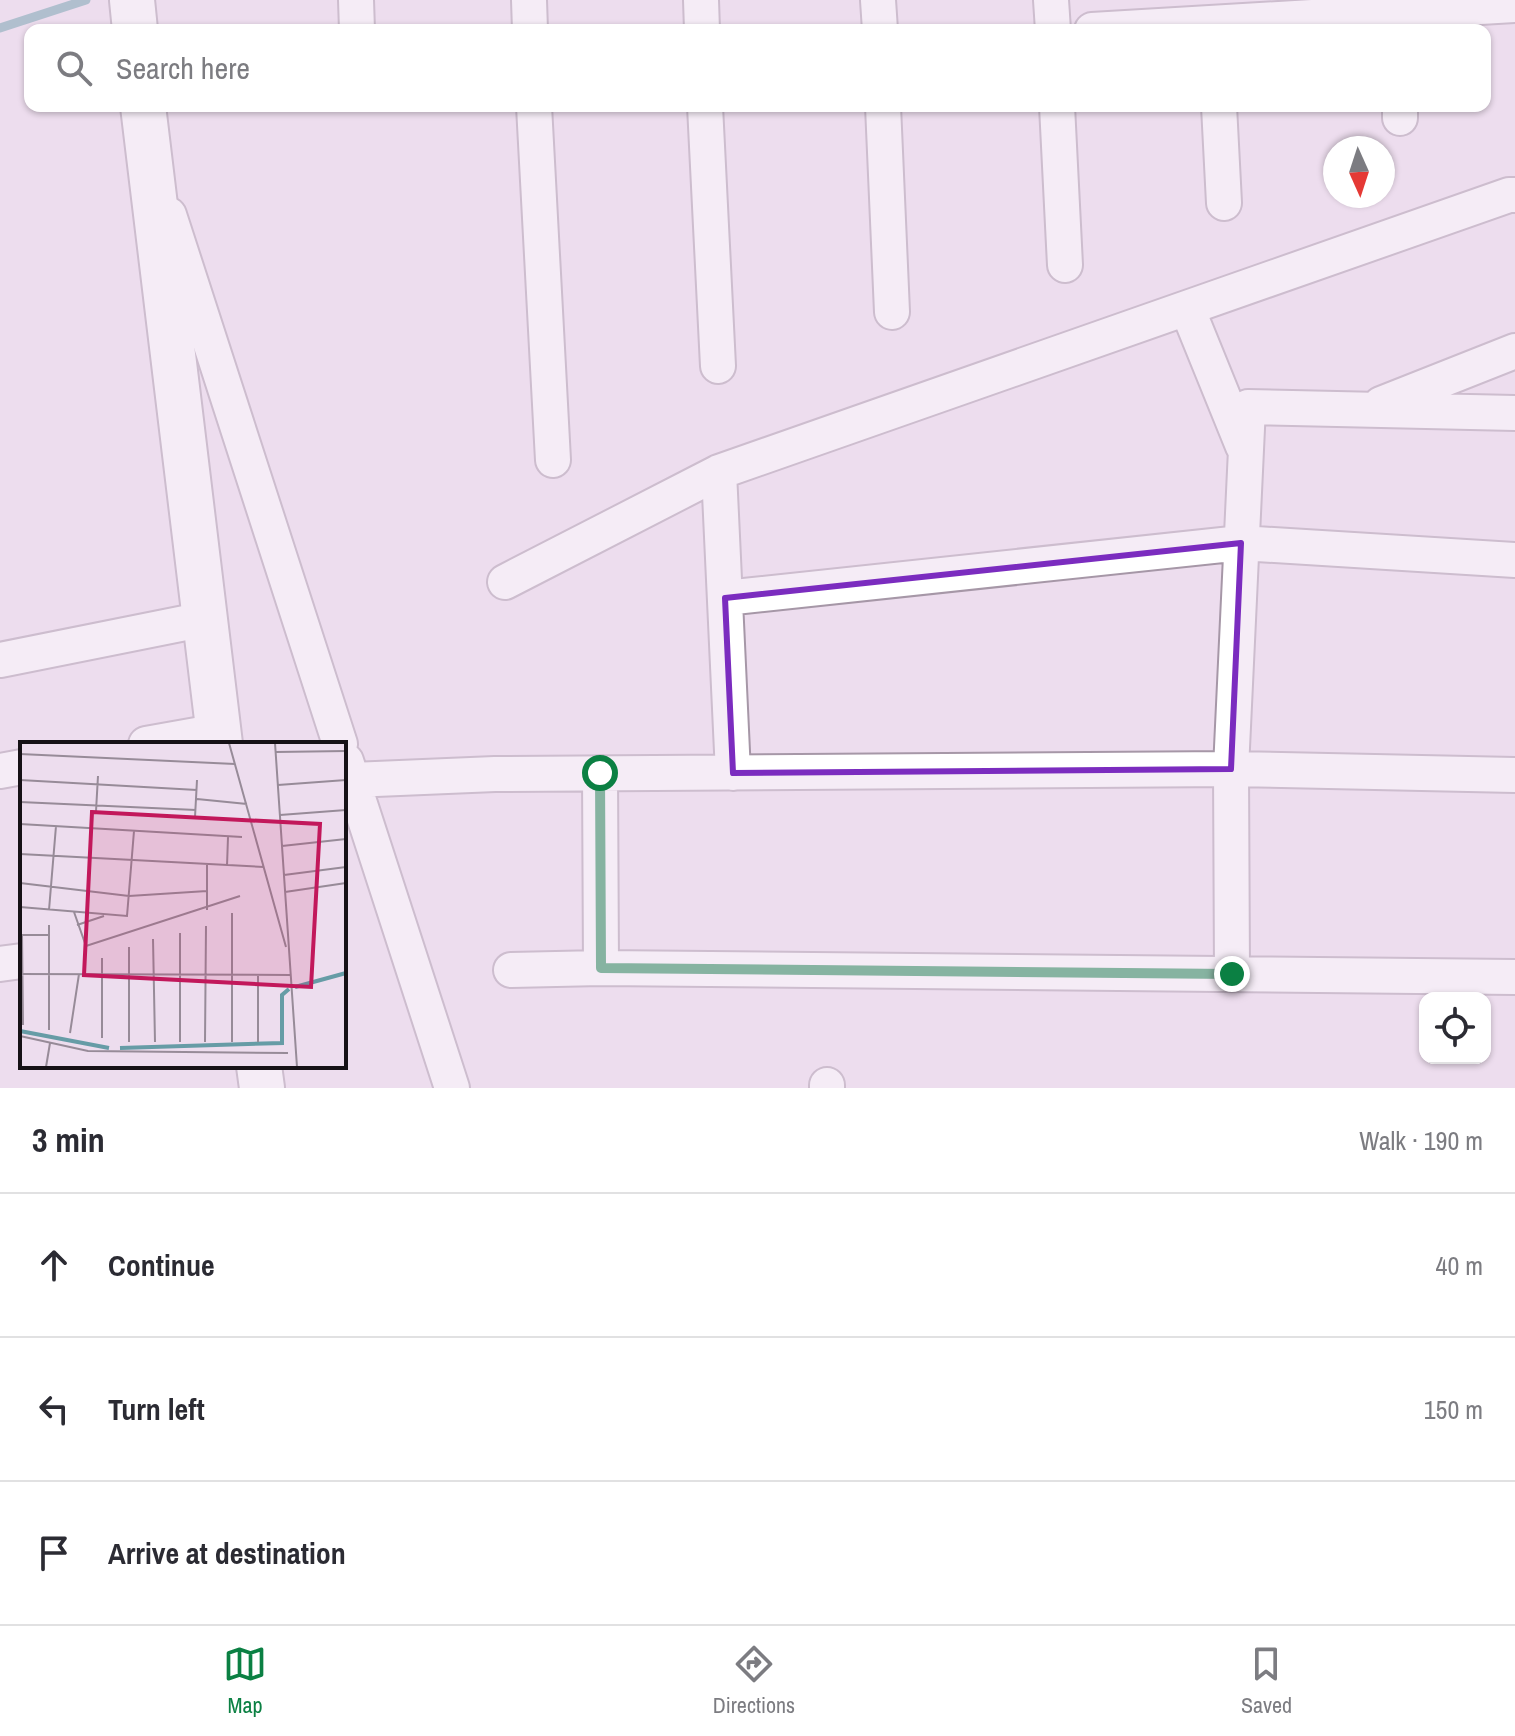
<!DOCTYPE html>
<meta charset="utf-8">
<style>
body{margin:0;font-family:"Archivo Narrow",sans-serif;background:#f2f2f3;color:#2b2b33}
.controls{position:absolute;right:24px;bottom:24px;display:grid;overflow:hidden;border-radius:16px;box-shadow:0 2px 6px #0004}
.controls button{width:72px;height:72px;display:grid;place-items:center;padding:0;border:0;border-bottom:2px solid #e1e1e2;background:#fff;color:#2b2b33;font:40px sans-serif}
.compass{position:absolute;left:1323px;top:136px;width:72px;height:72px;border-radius:50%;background:#fff;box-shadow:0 2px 6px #0004;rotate:177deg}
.stop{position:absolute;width:24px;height:24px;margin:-18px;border:6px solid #0b8043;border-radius:50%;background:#fff}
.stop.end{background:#0b8043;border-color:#fff;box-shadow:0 2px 8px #0008}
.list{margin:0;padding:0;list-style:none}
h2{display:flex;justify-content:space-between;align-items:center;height:104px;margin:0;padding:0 32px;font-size:34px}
h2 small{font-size:26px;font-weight:400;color:#7c7c81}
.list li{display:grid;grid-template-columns:52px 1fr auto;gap:24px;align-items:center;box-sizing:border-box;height:144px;padding:0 32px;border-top:2px solid #e1e1e2}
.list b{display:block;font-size:30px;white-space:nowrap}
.list em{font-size:26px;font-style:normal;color:#7c7c81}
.icon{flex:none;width:44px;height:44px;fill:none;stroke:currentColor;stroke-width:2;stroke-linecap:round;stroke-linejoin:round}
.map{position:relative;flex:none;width:1515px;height:1088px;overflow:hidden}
.search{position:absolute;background:#fff;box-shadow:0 2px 6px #0004;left:24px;right:24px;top:24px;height:88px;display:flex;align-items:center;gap:20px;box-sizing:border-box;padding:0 28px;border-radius:16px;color:#7c7c81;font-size:30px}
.sheet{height:536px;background:#fff}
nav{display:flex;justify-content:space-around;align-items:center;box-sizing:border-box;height:112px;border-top:2px solid #e1e1e2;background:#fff;font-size:22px;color:#7c7c81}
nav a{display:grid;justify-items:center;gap:4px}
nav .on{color:#0b8043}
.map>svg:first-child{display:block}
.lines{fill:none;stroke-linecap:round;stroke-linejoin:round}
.stream{stroke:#669ca6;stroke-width:9}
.street-casing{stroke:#a697a7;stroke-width:38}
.secondary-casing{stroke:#a697a7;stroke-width:48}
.street{stroke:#fff;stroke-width:34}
.secondary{stroke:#fff;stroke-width:44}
.route{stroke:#0b8043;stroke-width:10}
.marked{fill:none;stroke:#7b2cbf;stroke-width:6;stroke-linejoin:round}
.inset-river{fill:none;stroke:#669ca6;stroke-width:4}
.inset-road{fill:none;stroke:#978b98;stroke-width:2}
.view{fill:#c2185b;fill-opacity:0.15;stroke:#c2185b;stroke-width:4}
.inset-edge{fill:none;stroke:#161116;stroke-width:4}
</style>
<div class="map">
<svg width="1515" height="1088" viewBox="0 0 1515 1088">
<rect width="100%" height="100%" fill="#edddee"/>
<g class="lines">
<path class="stream" d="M0 28 86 0"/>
<g class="street-casing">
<path id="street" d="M356 0 357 30
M529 0 530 30
M701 0 702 30
M878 0 880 30
M1051 0 1053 30
M1092 30 1515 5
M534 106 553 460
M705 106 718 366
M883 106 892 312
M1057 106 1065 265
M1219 106 1224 203
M1400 106V118
M169 215 340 744
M1187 308 1243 446
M1381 404 1515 351
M719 472 733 773
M505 582 719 472 1509 195H1515
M725 598 1241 543 1515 560
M0 660 205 619
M146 744 219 731
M346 761 452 1088
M0 771 22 767
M600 773 601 968
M352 780 495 774 1231 769 1515 775
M0 964 22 961
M511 970 601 968 1515 977
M1232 974 1231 769 1248 407 1515 413
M827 1088V1085"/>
</g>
<g class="secondary-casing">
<path id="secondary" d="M132 0 135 30
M143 106 220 744
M259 1066 262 1088"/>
</g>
<use href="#street" class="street"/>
<use href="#secondary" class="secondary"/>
</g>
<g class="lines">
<path class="route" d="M600 773 601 968 1232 974"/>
</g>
<path d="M0 0H1515V1088H0ZM1241 543 1231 769 733 773 725 598Z" fill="#edddee" fill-opacity=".55" fill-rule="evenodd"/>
<path class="marked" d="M1241 543 1231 769 733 773 725 598Z"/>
<g transform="translate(20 742)">
<rect width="326" height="326" fill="#edddee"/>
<path class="inset-river" d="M275 245 326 231M0 289 89 306M100 306 262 301V253L269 247"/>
<path class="inset-road" d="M209 1 266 205M255 1 277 325M256 10 326 9M0 12 215 22M0 38 177 48M258 43 326 38M177 57 227 62M0 60 176 68M76 69 78 34M260 73 326 68M175 75 177 38M0 82 222 95M262 104 326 97M0 112 244 125M207 124 208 95M264 133 326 125M0 141 109 154 187 149M265 150 326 141M0 165 107 174 114 89M29 168 36 84M187 168V123M54 170 66 204 220 154M212 171V300M57 183 84 174M160 191V300M1 193H29M2 193 3 283M133 197 135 300M109 205V300M82 216V296M0 232 271 233M238 233V300M29 288V183M50 291 59 232M0 294 68 309 268 311M185 300 186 184M26 325 30 301"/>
<path class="view" d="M72 70 300 82 291 245 64 233Z"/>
<rect width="326" height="326" class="inset-edge"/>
</g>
</svg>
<div class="controls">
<button><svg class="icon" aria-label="locate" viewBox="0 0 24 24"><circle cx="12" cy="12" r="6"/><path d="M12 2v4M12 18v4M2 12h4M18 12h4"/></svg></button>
</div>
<svg class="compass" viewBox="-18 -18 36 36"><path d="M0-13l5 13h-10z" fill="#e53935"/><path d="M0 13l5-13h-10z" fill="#7c7c81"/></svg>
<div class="stop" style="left:600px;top:773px"></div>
<div class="stop end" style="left:1232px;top:974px"></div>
<div class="search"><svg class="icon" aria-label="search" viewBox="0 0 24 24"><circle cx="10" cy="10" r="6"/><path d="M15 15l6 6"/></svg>Search here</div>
</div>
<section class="sheet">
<h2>3 min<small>Walk · 190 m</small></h2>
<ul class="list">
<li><svg class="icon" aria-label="ahead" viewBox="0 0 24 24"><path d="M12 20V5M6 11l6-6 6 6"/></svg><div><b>Continue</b></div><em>40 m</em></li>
<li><svg class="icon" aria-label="left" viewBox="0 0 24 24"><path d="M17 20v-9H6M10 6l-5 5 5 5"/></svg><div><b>Turn left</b></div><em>150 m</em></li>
<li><svg class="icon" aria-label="arrive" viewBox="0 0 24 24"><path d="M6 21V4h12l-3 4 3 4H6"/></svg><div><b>Arrive at destination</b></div></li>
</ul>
</section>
<nav>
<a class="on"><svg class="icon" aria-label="map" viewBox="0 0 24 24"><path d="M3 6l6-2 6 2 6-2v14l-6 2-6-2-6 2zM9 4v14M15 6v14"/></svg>Map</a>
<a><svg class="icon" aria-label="directions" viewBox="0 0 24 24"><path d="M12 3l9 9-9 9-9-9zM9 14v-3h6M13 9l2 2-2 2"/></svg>Directions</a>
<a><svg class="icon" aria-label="saved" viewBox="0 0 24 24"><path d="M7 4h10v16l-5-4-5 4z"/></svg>Saved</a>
</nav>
